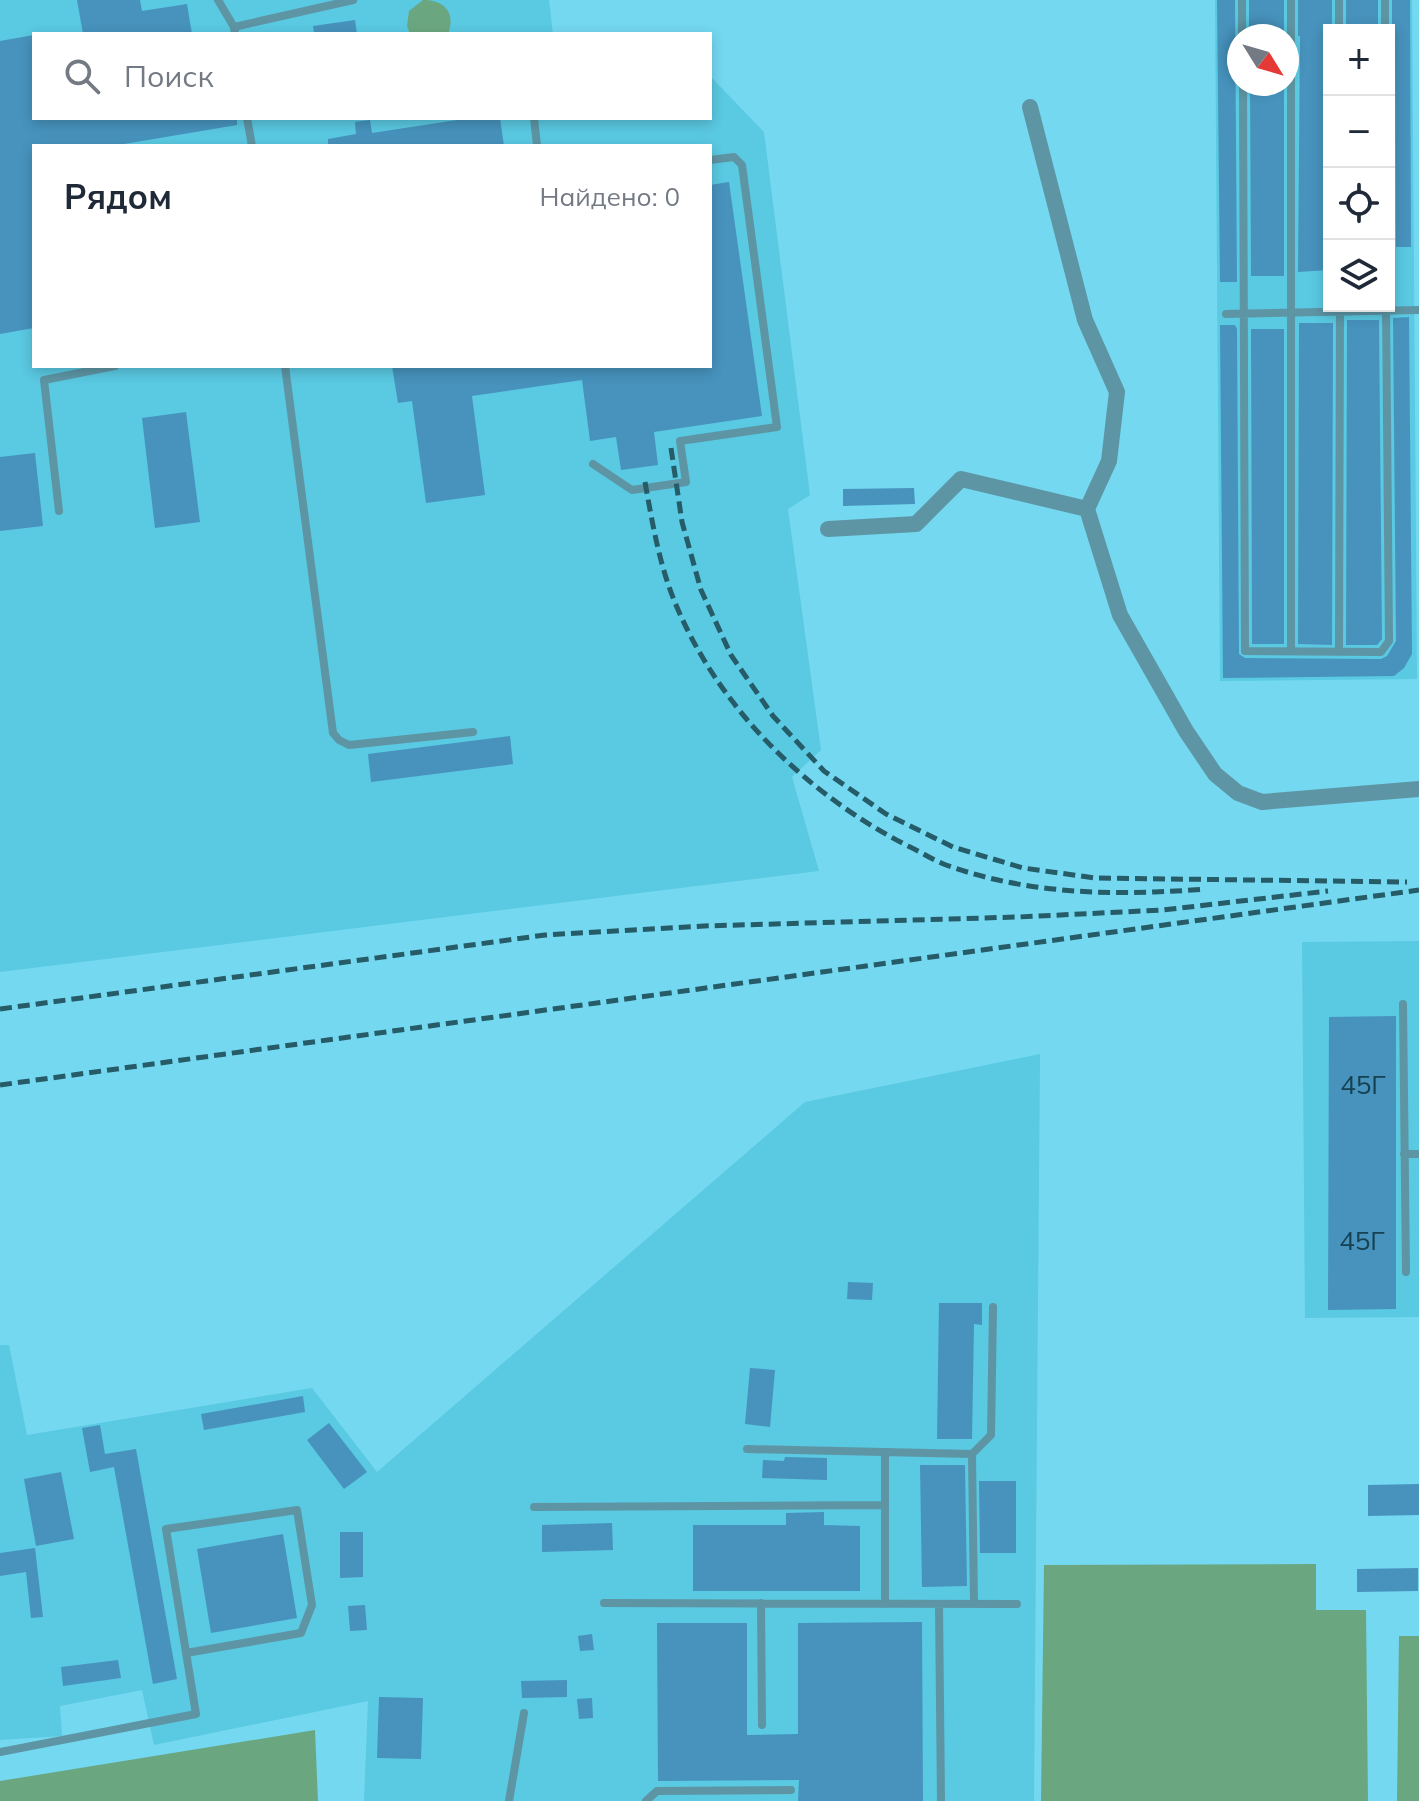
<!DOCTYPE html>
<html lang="ru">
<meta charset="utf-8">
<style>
body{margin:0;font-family:Mulish,sans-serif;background:#f6f6f7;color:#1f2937}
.controls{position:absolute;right:24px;top:24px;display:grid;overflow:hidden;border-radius:0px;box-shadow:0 4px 12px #0003}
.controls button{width:72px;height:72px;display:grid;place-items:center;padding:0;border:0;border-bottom:2px solid #e0e1e3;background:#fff;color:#1f2937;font:40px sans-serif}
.compass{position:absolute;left:1227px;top:24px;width:72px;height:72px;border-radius:50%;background:#fff;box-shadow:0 4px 12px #0003;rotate:127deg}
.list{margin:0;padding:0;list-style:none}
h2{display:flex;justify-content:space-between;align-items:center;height:104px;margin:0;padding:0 32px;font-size:34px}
h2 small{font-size:26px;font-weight:400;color:#747a83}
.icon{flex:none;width:44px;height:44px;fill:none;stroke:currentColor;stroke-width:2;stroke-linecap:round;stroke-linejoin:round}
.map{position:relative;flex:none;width:1419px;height:1801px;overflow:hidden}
.search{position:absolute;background:#fff;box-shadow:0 4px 12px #0003;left:32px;top:32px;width:680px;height:88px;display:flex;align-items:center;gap:20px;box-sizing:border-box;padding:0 28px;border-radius:0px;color:#747a83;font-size:30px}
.panel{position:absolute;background:#fff;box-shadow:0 4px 12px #0003;left:32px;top:144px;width:680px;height:224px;border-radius:0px}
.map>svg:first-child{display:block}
.built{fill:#5ac9e2;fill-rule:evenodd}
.green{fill:#6aa780}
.building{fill:#4793be}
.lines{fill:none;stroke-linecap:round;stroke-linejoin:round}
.service{stroke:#5d95a4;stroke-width:8}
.minor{stroke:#5d95a4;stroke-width:16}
.rail{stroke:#265b68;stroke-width:5;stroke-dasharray:12 6;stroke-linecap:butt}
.labels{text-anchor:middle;stroke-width:6;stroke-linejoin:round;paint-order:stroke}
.number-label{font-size:26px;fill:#164152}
</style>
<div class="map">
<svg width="1419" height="1801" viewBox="0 0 1419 1801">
<rect width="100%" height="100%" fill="#74d8f0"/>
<path class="built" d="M0 0H549L553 34H34V118H710V76L764 132 810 495 788 509 821 750 792 777 819 871 0 972ZM34 146H710V366H34Z
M1215 0H1412L1417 679 1220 681ZM1329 30H1389V306H1329ZM1239 36H1287V84H1239Z
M1419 941V1317L1305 1318 1302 942Z
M1040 1054 1034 1801H364L368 1701 154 1745 142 1690 60 1706 62 1736 0 1740V1345H9L27 1435 312 1388 377 1472 805 1102Z"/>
<path class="green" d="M423 0C445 0 456 13 448 34H410L407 26 409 11Z
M1316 1564V1610H1366L1368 1801H1041L1044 1565Z
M1399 1636H1419V1801H1397Z
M315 1730 318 1801H0V1781Z"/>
<path class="building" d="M77 0H140L142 11 187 4 192 34H83Z
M1217 0H1235L1237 282H1220Z
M1249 0H1284V36H1249Z
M1298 0H1332V30H1329V270L1298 272 1300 36H1298Z
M1346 0H1378V30H1346Z
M1392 0H1410L1411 247H1396L1395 30H1392Z
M355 20 357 34H314L313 26Z
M34 35V118H237V125L112 146H34V328L0 334V41Z
M1250 84H1284V276H1251Z
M470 118H500L504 146H328V139L356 134 355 122 370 120 372 133Z
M729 182 762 416 654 432 658 465 621 470 616 437 590 441 582 380 472 396 485 495 426 503 412 401 398 403 392 366H710V185Z
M1409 317 1412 654 1404 668 1394 676 1223 678 1220 325H1235L1237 329 1239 654 1245 658 1381 659 1387 656 1396 641 1393 318Z
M1347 320H1379L1382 639 1377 645H1346Z
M1299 323H1333L1332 645 1298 644Z
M1251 329H1284V644H1252Z
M186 412 200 522 155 528 142 418Z
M35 453 43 526 0 531V457Z
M914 488 915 504 843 506V489Z
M510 736 513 764 371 782 368 754Z
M1396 1016V1309L1328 1310 1329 1017Z
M848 1282 873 1283 872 1300 847 1299Z
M939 1303H982V1325L974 1324 972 1439H937Z
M750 1368 775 1370 770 1427 745 1424Z
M303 1396 305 1412 204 1430 201 1414Z
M329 1423 367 1472 344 1489 307 1440Z
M100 1425 105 1454 136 1449 177 1679 153 1684 114 1467 90 1472 82 1428Z
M785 1457 827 1458V1480L762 1478 763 1460 784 1461Z
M920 1465H965L967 1586 922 1587Z
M61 1472 74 1539 36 1546 24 1479Z
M979 1481H1016V1553H980Z
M1419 1484V1515L1368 1516V1485Z
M824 1512V1525L860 1526V1591H693V1525H786V1513Z
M612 1523 613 1550 542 1552V1525Z
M340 1532H363V1577L340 1578Z
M283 1534 297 1618 211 1633 197 1549Z
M35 1548 43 1617 31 1618 26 1572 0 1576V1553Z
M1418 1568V1591L1357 1592V1569Z
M365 1605 367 1630 350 1631 348 1606Z
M922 1622 923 1801H798L799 1780 658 1781 657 1623H747V1735L798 1734V1623Z
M592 1634 594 1650 580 1651 578 1636Z
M118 1660 121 1678 63 1686 61 1667Z
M567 1680V1697L522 1698 521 1681Z
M379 1697 423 1698 421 1759 377 1758Z
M592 1698 593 1718 579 1719 577 1699Z"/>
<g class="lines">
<path class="service" d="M218 0 234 27 235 34
M1242 0V36
M1291 0V651
M1339 0V30
M1385 0V30
M234 27 353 0
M1243 84 1245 651 1381 652 1389 641 1386 306
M247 118 252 146
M534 118 537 146
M1226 314 1419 310
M285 366 333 733 339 740 349 745 473 732
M593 464 632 490 686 482 680 441 777 427 742 165 734 157 710 160
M59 511 44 380 115 366
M1339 652 1340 306
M1403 1004 1406 1272
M1404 1154H1419
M747 1449 972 1454 974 1604
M885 1452V1604
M972 1454 991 1435 993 1307
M534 1507 885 1505
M604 1603 1017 1604
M761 1603 762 1725
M939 1604 941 1801
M0 1752 196 1714 166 1529 297 1510 312 1605 301 1633 186 1653
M509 1801 524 1713
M646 1801 657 1791 791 1790"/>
<path class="minor" d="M1030 107 1085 320 1117 392 1109 461 1087 509 1120 615 1186 731 1215 774 1238 793 1262 802 1419 789
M828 529 916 524 961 479 1087 509"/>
<path class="rail" d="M671 448 682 522 701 590 731 655 773 716 824 771 886 814 953 847 1023 868 1095 878 1407 882
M645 482C652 521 659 563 674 600 717 707 806 794 908 846 921 852 933 860 946 865 1029 895 1118 896 1205 889
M0 1009 545 935 704 926 1018 917 1163 910 1328 891
M0 1085 1419 890"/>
</g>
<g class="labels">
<g class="number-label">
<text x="1363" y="1094">45Г</text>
<text x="1362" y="1250">45Г</text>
</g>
</g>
</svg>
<div class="controls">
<button>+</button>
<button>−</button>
<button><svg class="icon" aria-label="locate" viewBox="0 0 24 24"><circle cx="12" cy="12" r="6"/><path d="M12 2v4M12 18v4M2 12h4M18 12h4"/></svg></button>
<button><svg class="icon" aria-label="layers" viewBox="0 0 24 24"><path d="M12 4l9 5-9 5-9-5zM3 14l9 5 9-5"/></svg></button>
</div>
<svg class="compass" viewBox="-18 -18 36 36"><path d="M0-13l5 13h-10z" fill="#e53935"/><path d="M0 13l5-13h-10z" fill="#747a83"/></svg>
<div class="search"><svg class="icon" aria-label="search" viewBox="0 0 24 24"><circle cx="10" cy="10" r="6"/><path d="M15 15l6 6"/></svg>Поиск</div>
<section class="panel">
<h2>Рядом<small>Найдено: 0</small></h2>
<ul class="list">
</ul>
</section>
</div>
